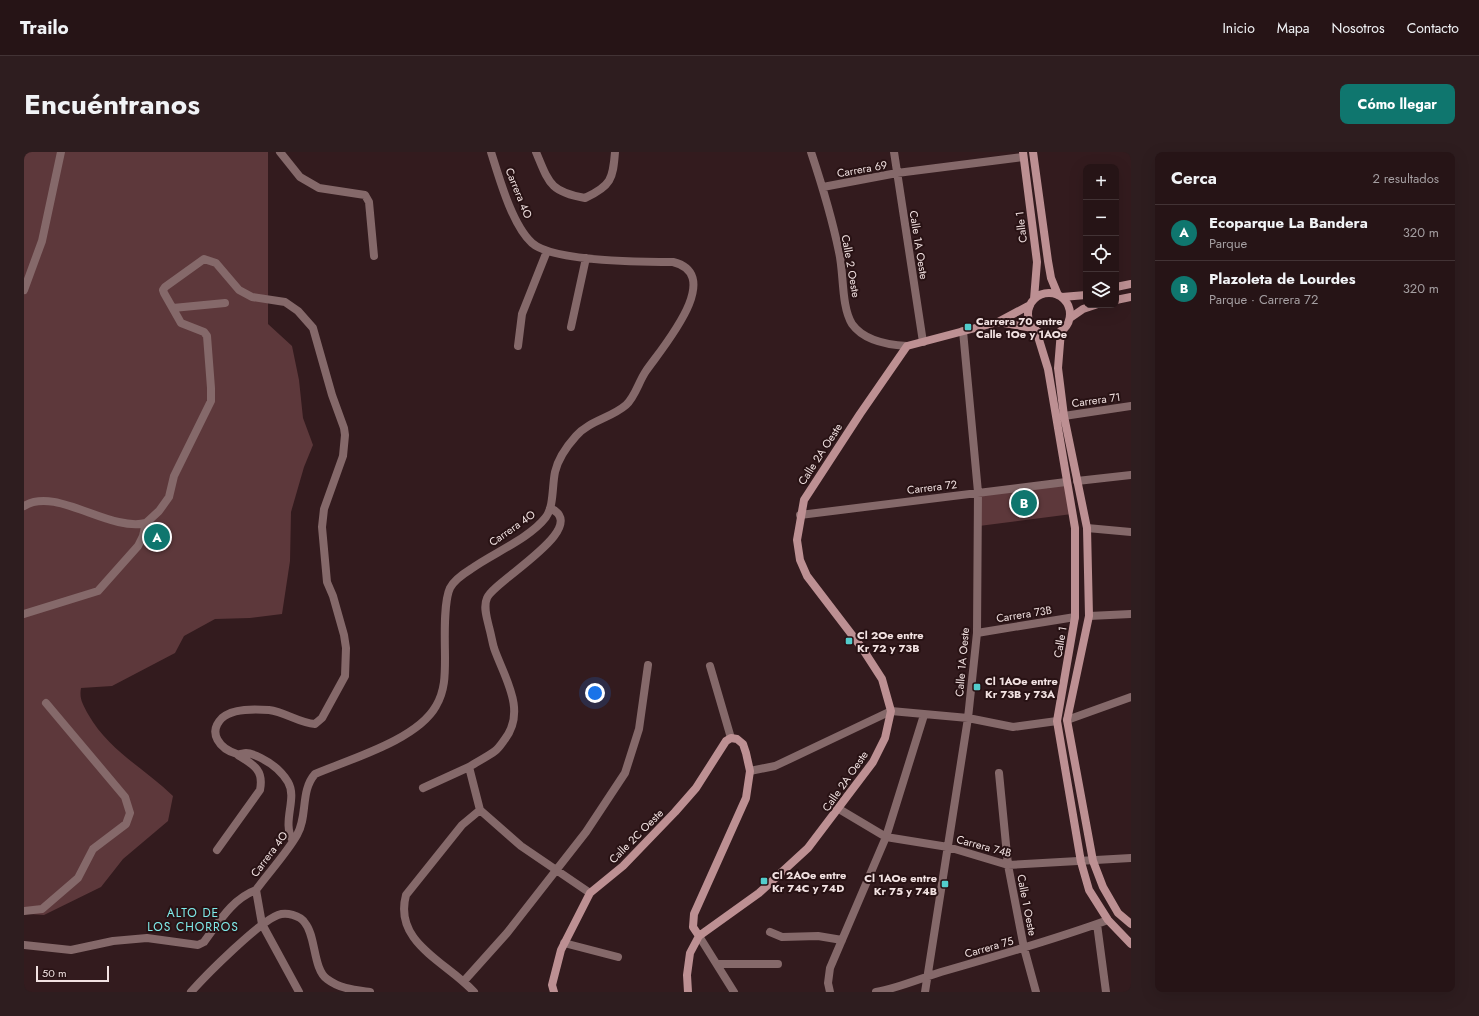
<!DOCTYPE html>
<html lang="es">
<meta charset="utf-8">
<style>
body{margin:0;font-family:Jost,sans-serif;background:#2e1d1f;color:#f1f3f6}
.controls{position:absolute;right:12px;top:12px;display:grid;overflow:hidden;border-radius:8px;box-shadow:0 4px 16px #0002}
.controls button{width:36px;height:36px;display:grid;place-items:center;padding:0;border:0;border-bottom:1px solid #423335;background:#261416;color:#f1f3f6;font:20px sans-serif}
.scale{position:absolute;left:12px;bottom:10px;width:73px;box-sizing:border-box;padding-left:4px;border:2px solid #f2e2e2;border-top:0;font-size:11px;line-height:14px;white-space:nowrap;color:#f2e2e2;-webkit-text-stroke:3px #281214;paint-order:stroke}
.you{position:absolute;left:571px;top:541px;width:14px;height:14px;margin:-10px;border:3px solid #fff;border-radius:50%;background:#1a73e8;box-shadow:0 0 0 6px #1a73e833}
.badge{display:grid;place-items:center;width:26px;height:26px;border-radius:50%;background:#0f766e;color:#fff;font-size:13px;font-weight:700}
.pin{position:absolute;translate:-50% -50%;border:2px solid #fff;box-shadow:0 1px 4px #0006}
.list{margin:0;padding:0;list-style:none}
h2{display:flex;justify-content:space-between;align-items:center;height:52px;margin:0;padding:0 16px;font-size:17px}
h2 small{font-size:13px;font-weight:400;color:#a49ea1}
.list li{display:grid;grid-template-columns:26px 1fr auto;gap:12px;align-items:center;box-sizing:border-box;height:56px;padding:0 16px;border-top:1px solid #423335}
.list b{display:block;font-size:15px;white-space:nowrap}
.list p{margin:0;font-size:13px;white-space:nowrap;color:#a49ea1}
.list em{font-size:13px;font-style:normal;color:#a49ea1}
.icon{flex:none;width:22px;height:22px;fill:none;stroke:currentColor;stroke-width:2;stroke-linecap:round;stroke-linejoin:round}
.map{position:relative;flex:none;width:1107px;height:840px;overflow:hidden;border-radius:8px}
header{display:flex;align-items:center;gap:24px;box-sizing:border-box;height:56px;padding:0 20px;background:#261416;border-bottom:1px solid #423335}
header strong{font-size:19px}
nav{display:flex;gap:22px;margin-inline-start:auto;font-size:14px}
.intro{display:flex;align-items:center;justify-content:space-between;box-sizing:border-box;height:96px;padding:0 24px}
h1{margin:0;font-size:28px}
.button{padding:10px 18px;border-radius:8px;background:#0f766e;color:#fff;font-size:14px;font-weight:700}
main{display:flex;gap:24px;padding:0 24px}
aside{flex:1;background:#261416;border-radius:8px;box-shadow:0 4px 16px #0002}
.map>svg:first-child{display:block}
.green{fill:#5d383b}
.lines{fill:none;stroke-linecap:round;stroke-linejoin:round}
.street{stroke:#85696a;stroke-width:8}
.secondary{stroke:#bd9093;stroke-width:8}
.poi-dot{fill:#52cdcc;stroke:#281214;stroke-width:1.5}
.labels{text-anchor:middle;stroke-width:4;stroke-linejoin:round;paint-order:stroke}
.street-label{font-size:11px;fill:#f2e2e2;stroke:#281214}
.poi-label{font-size:11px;font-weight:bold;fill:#f2e2e2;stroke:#281214;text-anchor:start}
.neighbourhood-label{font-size:12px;letter-spacing:1px;fill:#7febea;stroke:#281214}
</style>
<header>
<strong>Trailo</strong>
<nav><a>Inicio</a><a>Mapa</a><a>Nosotros</a><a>Contacto</a></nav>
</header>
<div class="intro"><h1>Encuéntranos</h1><a class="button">Cómo llegar</a></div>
<main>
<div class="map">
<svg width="1107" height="840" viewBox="0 0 1107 840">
<rect width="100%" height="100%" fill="#331b1e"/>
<path class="green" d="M0 0H244V172L268 194 275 228 279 266 289 293 280 315 267 360 266 409 258 462 226 466 191 467 160 484 151 501 88 534 57 536C55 547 59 552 64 562 85 599 119 615 149 644L144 669 99 707 77 735 20 763 5 762 0 759Z
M1042 330 1048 362 955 374 954 340Z"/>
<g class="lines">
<path class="street" d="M256 0 276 25 295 36 341 43 345 50 350 104
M512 0C525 31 526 40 561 46 587 34 589 27 591 0
M787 0C798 33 808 66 815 100 820 121 817 154 828 172 840 189 865 193 883 194
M870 0 899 190
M799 35 873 21 999 5
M0 138 18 89 37 0
M149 156 201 151
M547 175 562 106
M494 194 498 162 523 99
M1040 264 1107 254
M1053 329 1107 323
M0 354C32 334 85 380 122 371
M526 356C569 375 469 429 463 446 459 455 463 466 465 475 467 482 468 489 470 496 480 525 503 558 481 587 478 591 475 596 471 599 463 605 454 609 445 615L456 658 497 694 566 741
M776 363 1042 330
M1063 376 1107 380
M0 462 74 439 114 394 119 384 122 371 135 359 145 345 150 324 187 249V236L183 184 180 180 157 171 140 141 139 138 141 135 180 107 192 111 215 138 228 145 261 150 274 159 289 176 308 243 320 276 321 283 319 304 300 357 298 375 303 430 309 444 320 483 322 496 321 524 298 566 291 572C275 571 261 560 245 558 231 557 209 556 198 566 183 581 196 597 213 602 216 603 219 601 222 601 226 601 233 604 237 606 247 611 258 620 264 630 274 647 257 670 269 689
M1065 464 1107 462
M953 481 1051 465
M686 514 707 586
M1043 568 1107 545
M726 619 751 614 867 559 944 566 989 575 1033 569
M975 621 984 713 1000 796 1012 840
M399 636 445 615
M815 657 862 685 924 695 984 713 1107 706
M193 698 236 638C240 618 230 613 214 603
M232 738C245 720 262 702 273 683 284 664 276 639 291 622 326 607 393 588 412 554 421 539 421 523 421 506 421 489 419 451 426 436 430 428 439 422 447 417 469 401 505 387 522 365 530 354 528 334 531 320 534 307 543 294 552 284 565 269 587 266 602 253 611 245 615 229 622 219 637 197 702 123 649 110 619 110 529 110 508 91 488 73 475 25 467 0
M232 738 238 772 275 840
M0 759 18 757 54 726 69 697 102 672 106 661 101 645 22 551
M1073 772 1082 840
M746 780 758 785 794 784 818 788
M675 784 710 840
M540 791 594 805
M0 793 47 798 89 789 123 786 174 793 180 790C195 770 208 747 232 738
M693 812H754
M440 829 483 781 562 680 601 621 615 577 624 513
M167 840C182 823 235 770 254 763 262 760 276 763 281 771 292 784 289 817 303 827 316 837 331 838 346 840
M450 840C423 810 369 791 382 743L438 673 456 658
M806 840 804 831 806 816 862 685 900 563
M852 840C874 836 895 827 917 820 973 804 1029 788 1084 768
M901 840 944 566 953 481 954 340 939 179"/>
<path class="secondary" d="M999 0 1013 110 1010 147
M1009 0 1024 109 1027 126 1034 143
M1092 135 1107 132
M1004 162a21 21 0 1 1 42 0a21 21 0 1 1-42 0Z
M1038 145 1062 143
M1092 148 1107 145
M1046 166 1059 157 1071 153
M974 170 1009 176
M1012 178 1024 217 1051 376V465L1033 569 1057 710 1065 738 1084 768 1107 792
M1037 179 1034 216 1040 264 1063 376 1065 464 1043 568 1069 709 1079 735 1094 761 1107 772
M530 840 528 833 537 798 566 741 599 714 651 660 672 636 702 589 707 586 713 587 719 592 722 601 726 619 722 646 670 762 669 775 675 784
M664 840 663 823 666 801 675 784 735 741 784 696 849 610 861 586 867 559 858 527 838 496 783 424 776 408 773 388 780 348 836 262 883 194 974 170 1006 153"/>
</g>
<g class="poi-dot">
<rect x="940" y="171" width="8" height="8" rx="2"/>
<rect x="821" y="485" width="8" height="8" rx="2"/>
<rect x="949" y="531" width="8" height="8" rx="2"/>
<rect x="736" y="725" width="8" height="8" rx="2"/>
<rect x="917" y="728" width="8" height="8" rx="2"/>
</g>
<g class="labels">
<g class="street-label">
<text transform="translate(838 17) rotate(-10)" y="4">Carrera 69</text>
<text transform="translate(495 41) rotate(68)" y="4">Carrera 4O</text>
<text transform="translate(997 75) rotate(-97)" y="4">Calle 1</text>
<text transform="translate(895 93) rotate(81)" y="4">Calle 1A Oeste</text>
<text transform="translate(827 114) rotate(80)" y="4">Calle 2 Oeste</text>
<text transform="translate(1072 248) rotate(-8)" y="4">Carrera 71</text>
<text transform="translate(796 302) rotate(-57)" y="4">Calle 2A Oeste</text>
<text transform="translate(908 335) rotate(-7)" y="4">Carrera 72</text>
<text transform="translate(488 376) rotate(-35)" y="4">Carrera 4O</text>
<text transform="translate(1000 462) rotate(-9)" y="4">Carrera 73B</text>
<text transform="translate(1036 490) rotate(-80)" y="4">Calle 1</text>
<text transform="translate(938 510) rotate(-85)" y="4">Calle 1A Oeste</text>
<text transform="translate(821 629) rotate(-55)" y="4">Calle 2A Oeste</text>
<text transform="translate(612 684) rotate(-45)" y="4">Calle 2C Oeste</text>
<text transform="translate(960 694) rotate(15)" y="4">Carrera 74B</text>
<text transform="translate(245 702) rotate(-53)" y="4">Carrera 4O</text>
<text transform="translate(1003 753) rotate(79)" y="4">Calle 1 Oeste</text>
<text transform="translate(965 795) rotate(-16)" y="4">Carrera 75</text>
</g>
<g class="poi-label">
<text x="952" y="173">Carrera 70 entre<tspan x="952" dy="13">Calle 1Oe y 1AOe</tspan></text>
<text x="833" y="487">Cl 2Oe entre<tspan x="833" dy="13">Kr 72 y 73B</tspan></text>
<text x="961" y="533">Cl 1AOe entre<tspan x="961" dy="13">Kr 73B y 73A</tspan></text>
<text x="748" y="727">Cl 2AOe entre<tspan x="748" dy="13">Kr 74C y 74D</tspan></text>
<text x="913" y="730" text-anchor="end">Cl 1AOe entre<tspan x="913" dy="13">Kr 75 y 74B</tspan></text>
</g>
<g class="neighbourhood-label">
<text x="169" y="765">ALTO DE<tspan x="169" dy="14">LOS CHORROS</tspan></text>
</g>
</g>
</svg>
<div class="controls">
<button>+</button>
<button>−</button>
<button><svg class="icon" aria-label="locate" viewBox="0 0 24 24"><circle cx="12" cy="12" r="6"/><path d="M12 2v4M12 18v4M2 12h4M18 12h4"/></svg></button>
<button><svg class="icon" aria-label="layers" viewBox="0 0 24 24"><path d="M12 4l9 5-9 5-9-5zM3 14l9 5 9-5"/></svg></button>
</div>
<div class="scale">50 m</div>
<div class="you"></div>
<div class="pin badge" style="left:133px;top:385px">A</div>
<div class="pin badge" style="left:1000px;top:351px">B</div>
</div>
<aside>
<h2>Cerca<small>2 resultados</small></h2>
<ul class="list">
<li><span class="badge">A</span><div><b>Ecoparque La Bandera</b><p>Parque</p></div><em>320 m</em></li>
<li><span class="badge">B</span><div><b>Plazoleta de Lourdes</b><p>Parque · Carrera 72</p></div><em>320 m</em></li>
</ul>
</aside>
</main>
